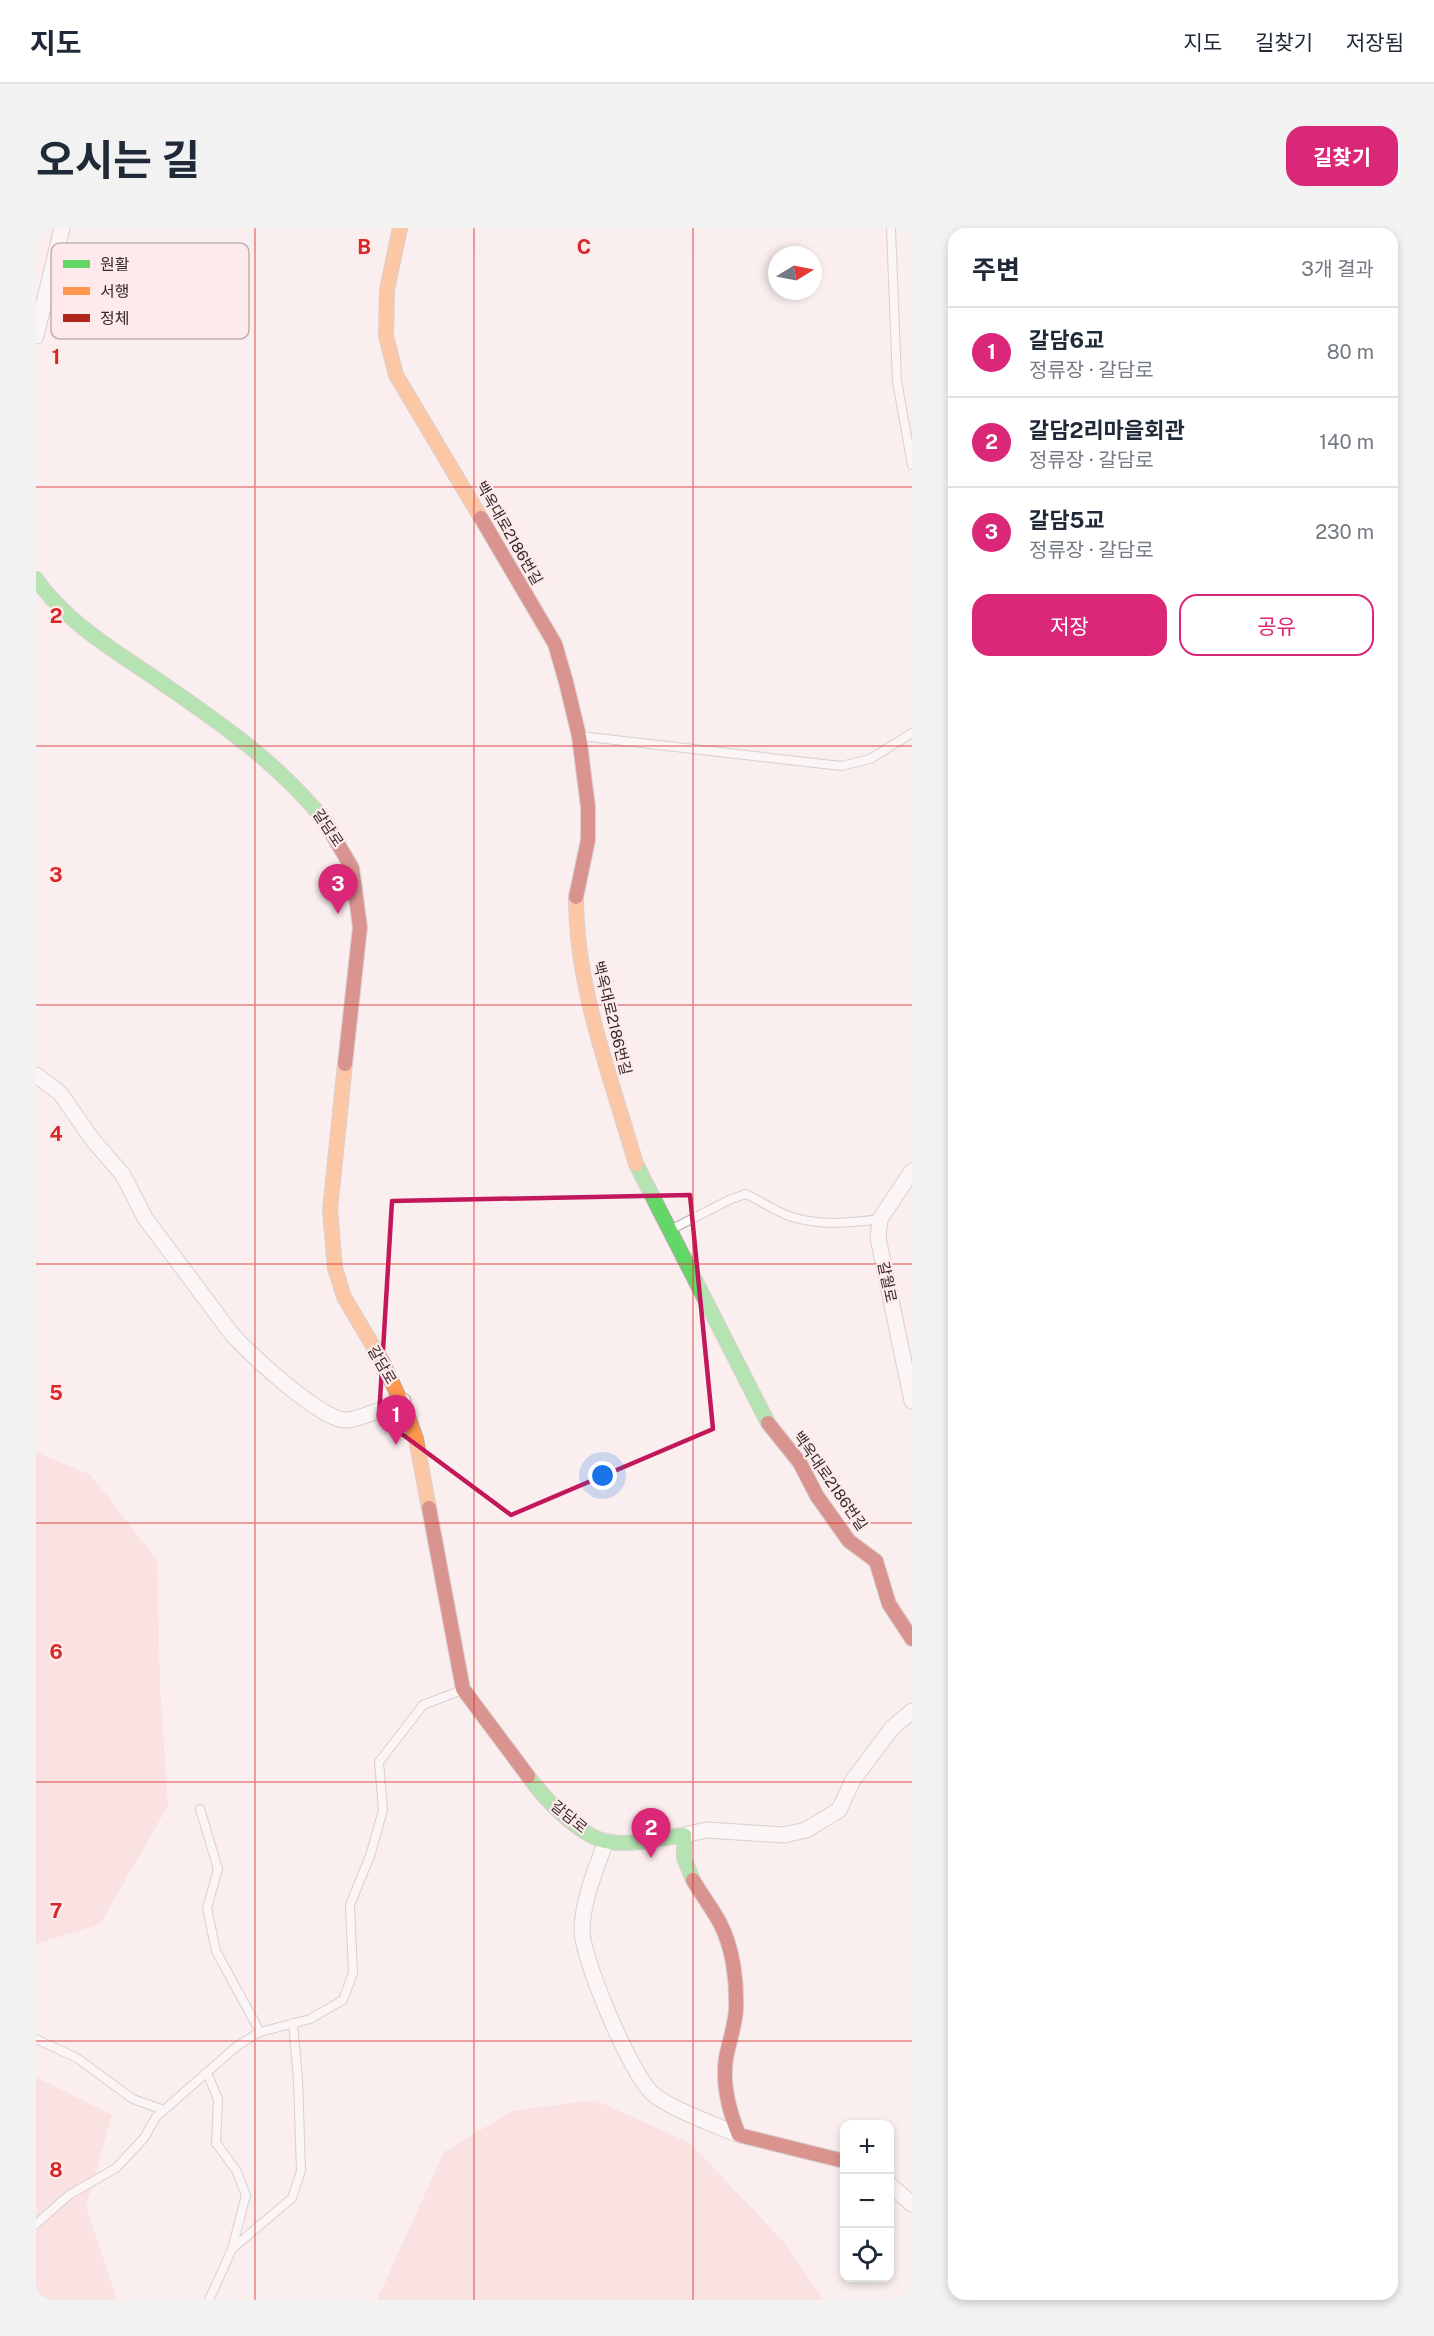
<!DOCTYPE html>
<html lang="ko">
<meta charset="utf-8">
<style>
body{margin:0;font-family:"Public Sans","Noto Sans KR",sans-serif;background:#f2f2f3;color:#1f2937}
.controls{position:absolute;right:18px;bottom:18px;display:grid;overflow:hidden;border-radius:12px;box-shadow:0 3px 9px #0003}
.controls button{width:54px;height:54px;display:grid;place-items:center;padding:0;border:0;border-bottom:2px solid #e0e1e3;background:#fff;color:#1f2937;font:30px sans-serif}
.compass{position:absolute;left:732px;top:18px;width:54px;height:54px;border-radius:50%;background:#fff;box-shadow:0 3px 9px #0003;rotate:80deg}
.you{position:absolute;left:567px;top:1248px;width:21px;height:21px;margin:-15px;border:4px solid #fff;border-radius:50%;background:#1a73e8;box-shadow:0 0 0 9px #1a73e833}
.badge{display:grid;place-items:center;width:39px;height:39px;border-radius:50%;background:#db2777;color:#fff;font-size:20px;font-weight:700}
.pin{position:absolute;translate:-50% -50px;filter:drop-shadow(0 2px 3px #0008)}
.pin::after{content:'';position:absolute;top:32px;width:21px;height:18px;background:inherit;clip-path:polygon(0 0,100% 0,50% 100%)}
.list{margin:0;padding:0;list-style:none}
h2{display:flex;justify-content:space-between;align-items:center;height:78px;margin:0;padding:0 24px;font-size:26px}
h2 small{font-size:20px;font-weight:400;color:#747a83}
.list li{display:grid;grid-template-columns:39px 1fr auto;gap:18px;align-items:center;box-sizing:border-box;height:90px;padding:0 24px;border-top:2px solid #e0e1e3}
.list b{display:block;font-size:22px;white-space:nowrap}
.list p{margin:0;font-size:20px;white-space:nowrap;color:#747a83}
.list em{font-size:20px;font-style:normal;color:#747a83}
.actions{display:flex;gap:12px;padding:18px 24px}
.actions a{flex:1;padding:14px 0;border:2px solid #db2777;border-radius:18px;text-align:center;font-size:21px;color:#db2777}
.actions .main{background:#db2777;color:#fff}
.icon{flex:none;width:33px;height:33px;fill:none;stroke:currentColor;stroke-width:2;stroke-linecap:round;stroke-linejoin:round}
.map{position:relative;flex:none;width:876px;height:2072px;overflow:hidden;border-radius:18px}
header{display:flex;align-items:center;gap:36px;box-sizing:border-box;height:84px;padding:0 30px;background:#fff;border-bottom:2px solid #e0e1e3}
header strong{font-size:28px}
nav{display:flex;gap:33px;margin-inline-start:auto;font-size:21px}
.intro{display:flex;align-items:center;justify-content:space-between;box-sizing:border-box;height:144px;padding:0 36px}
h1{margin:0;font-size:42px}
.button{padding:15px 27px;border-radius:18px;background:#db2777;color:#fff;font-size:21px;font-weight:700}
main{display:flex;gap:36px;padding:0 36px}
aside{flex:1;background:#fff;border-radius:18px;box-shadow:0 3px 9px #0003}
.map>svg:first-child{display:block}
.green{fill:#fbd3d3}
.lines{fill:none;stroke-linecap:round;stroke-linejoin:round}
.lane-casing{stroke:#b4a9a9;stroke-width:10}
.street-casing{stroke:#b4a9a9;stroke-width:17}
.fast-casing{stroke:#b4a9a9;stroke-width:16}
.slow-casing{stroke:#b4a9a9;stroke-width:16}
.jam-casing{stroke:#b4a9a9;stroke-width:16}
.lane{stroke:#fefcfc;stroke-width:8}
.street{stroke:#fefcfc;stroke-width:15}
.fast{stroke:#63d668;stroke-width:14}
.slow{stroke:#ff974d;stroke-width:14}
.jam{stroke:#b3261e;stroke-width:14}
.marked{fill:none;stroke:#c2185b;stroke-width:4.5;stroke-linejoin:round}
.grid{fill:none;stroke:#d62828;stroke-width:1.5;stroke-opacity:0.55}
.labels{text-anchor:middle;stroke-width:4.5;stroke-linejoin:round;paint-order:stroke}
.street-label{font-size:15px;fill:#362a2a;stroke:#feeaea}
.key{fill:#feeaea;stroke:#c2b0b0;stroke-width:1.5}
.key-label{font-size:16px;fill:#362a2a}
.grid-label{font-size:20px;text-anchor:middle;font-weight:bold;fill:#d62828;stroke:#feeaea;stroke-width:4.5;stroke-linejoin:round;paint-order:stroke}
</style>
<header>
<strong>지도</strong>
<nav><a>지도</a><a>길찾기</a><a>저장됨</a></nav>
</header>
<div class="intro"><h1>오시는 길</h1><a class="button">길찾기</a></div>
<main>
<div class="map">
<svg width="876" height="2072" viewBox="0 0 876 2072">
<rect width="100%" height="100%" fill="#faeeee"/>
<path class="green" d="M0 1224 55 1247 121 1332 124 1457 132 1578 64 1696 0 1716Z
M0 1849 76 1887 50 1979 81 2072H0Z
M559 1872 654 1915 748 2014 788 2072H341L408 1924 476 1883Z"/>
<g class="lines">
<g class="lane-casing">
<path id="lane" d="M855 0 861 153 876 237
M544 508 805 538 834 531 876 505
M636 1001 695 971 710 966C725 973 740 984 756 989 785 998 814 995 844 991
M164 1581 182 1641 171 1680 180 1723 224 1804
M0 1811 41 1830 97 1871 128 1882
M171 1845 182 1871 180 1915 200 1942 210 1967 196 2021 173 2072
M0 1996 33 1967 80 1940 108 1910 120 1889 201 1818 224 1804 274 1791 307 1772 317 1745 314 1677 334 1628 347 1582 343 1534 387 1477 426 1462
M196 2021 256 1970 265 1943 262 1851 257 1795"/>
</g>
<g class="street-casing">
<path id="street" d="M0 108 26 0
M0 847 24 865 56 911 87 947 109 990 195 1105C211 1124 285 1192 309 1192 324 1192 351 1178 367 1173
M876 943 844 991 842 1010 876 1173
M648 1607 671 1602 748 1607 770 1602 803 1582 817 1552 856 1500 876 1483
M570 1613C560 1641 547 1671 546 1701 545 1729 595 1846 616 1865 634 1881 680 1897 703 1907
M854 1957 876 1976"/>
</g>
<g class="fast-casing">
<path id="fast" d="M0 351C31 395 79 423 123 453 183 494 242 535 288 592
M600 936 732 1195
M492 1548C508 1570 541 1606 569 1613 594 1619 623 1610 648 1607V1630L657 1652"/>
</g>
<g class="slow-casing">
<path id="slow" d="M364 0 351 62 350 108 360 147 445 290
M540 669C540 761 575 849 600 936
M309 836 294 982 299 1040 308 1069 347 1135 373 1191 380 1211 393 1280"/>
</g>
<g class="jam-casing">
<path id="jam" d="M445 290 519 416 530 454 543 508 552 579V612L540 669
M288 592 316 640 324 699 309 836
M732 1195 764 1235 781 1268 813 1313 840 1333 853 1376 876 1411
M393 1280 427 1461 492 1548
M657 1652C665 1666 676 1680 684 1695 697 1720 701 1753 700 1781 699 1798 693 1814 690 1830 686 1857 693 1883 703 1907L808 1933"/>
</g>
<use href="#lane" class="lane"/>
<use href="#street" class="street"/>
<use href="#fast" class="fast"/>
<use href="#slow" class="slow"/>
<use href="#jam" class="jam"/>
</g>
<path d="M0 0H876V2072H0ZM654 967 677 1201 475 1287 343 1189 356 973Z" fill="#faeeee" fill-opacity=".55" fill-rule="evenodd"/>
<path class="marked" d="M654 967 677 1201 475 1287 343 1189 356 973Z"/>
<path class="grid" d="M219 0V2072M438 0V2072M657 0V2072M0 259H876M0 518H876M0 777H876M0 1036H876M0 1295H876M0 1554H876M0 1813H876"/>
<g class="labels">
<g class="street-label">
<text transform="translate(473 305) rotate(60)" y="5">백옥대로2186번길</text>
<text transform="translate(292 600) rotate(56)" y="5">갈담로</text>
<text transform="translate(576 790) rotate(76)" y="5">백옥대로2186번길</text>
<text transform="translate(851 1054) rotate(78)" y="5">갈월로</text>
<text transform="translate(346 1137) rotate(60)" y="5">갈담로</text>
<text transform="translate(794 1253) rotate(55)" y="5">백옥대로2186번길</text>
<text transform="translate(533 1589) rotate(39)" y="5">갈담로</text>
</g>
</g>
<rect x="15" y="15" width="198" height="96" rx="9" class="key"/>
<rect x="27" y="32" width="27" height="8" fill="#63d668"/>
<rect x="27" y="59" width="27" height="8" fill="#ff974d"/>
<rect x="27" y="86" width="27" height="8" fill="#b3261e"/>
<g class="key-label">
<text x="64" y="42">원활</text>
<text x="64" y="69">서행</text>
<text x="64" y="96">정체</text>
</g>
<g class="grid-label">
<text x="328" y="26">B</text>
<text x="548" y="26">C</text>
<text x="20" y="136">1</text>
<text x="20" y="395">2</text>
<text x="20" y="654">3</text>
<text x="20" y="913">4</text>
<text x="20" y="1172">5</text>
<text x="20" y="1431">6</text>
<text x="20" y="1690">7</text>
<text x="20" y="1949">8</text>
</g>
</svg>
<div class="controls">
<button>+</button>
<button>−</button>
<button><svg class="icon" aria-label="locate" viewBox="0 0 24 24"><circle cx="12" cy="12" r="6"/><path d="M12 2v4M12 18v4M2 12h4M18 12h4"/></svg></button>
</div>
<svg class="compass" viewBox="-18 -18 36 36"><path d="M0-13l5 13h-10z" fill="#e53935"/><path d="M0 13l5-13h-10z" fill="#747a83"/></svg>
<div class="you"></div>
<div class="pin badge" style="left:360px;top:1217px">1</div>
<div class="pin badge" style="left:615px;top:1630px">2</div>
<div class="pin badge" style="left:302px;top:686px">3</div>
</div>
<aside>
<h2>주변<small>3개 결과</small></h2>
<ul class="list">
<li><span class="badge">1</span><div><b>갈담6교</b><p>정류장 · 갈담로</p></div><em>80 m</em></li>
<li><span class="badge">2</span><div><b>갈담2리마을회관</b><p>정류장 · 갈담로</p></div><em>140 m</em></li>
<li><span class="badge">3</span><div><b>갈담5교</b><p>정류장 · 갈담로</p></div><em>230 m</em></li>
</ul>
<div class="actions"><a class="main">저장</a><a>공유</a></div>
</aside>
</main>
